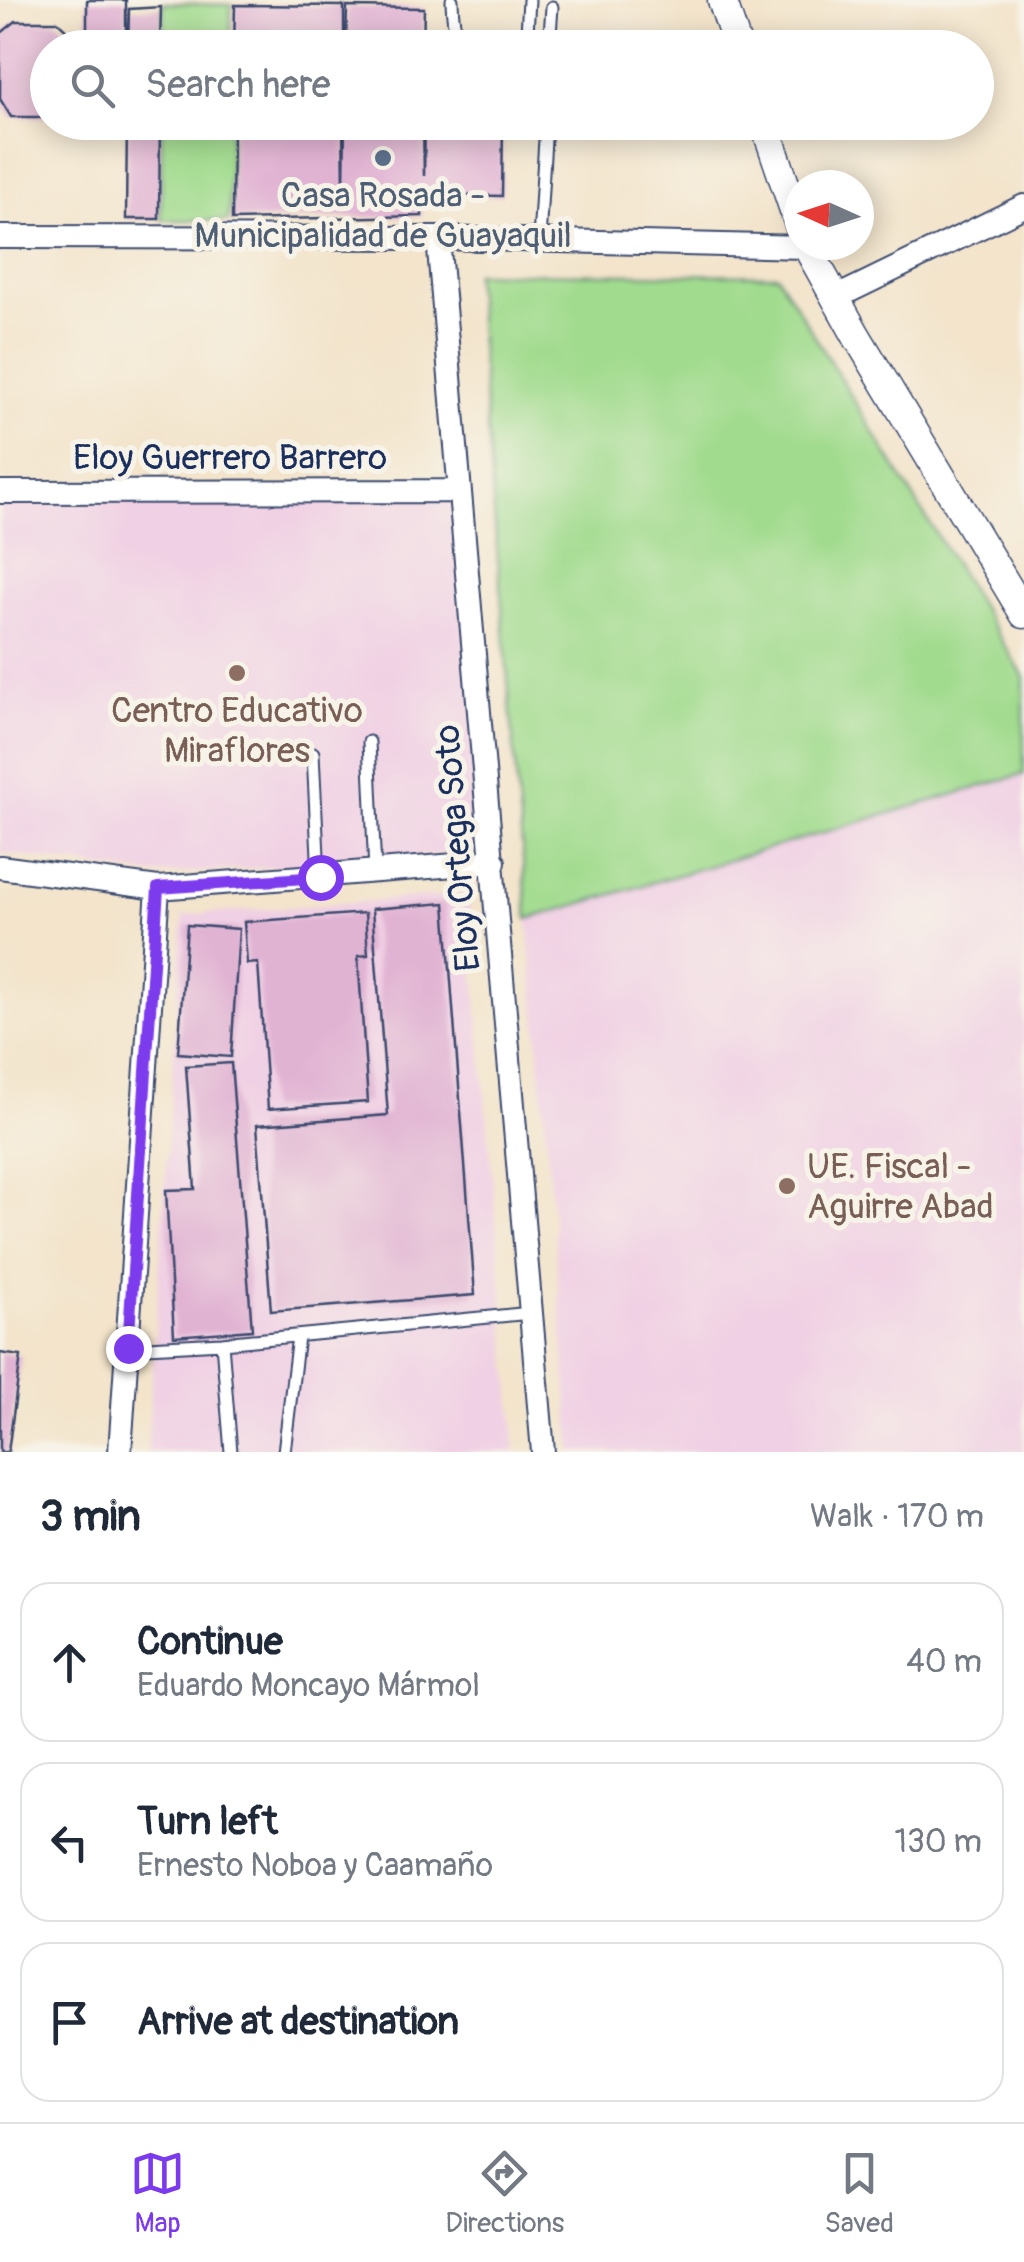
<!DOCTYPE html>
<meta charset="utf-8">
<style>
body{margin:0;font-family:Pangolin,sans-serif;background:#f2f2f3;color:#1f2937}
.compass{position:absolute;left:784px;top:170px;width:90px;height:90px;border-radius:50%;background:#fff;box-shadow:0 5px 25px #0003;rotate:273deg}
.stop{position:absolute;width:30px;height:30px;margin:-22px;border:8px solid #7c3aed;border-radius:50%;background:#fff}
.stop.end{background:#7c3aed;border-color:#fff;box-shadow:0 2px 10px #0008}
.list{margin:0;padding:0;list-style:none}
h2{display:flex;justify-content:space-between;align-items:center;height:130px;margin:0;padding:0 40px;font-size:42px}
h2 small{font-size:32px;font-weight:400;color:#747a83}
.list li{display:grid;grid-template-columns:65px 1fr auto;gap:30px;align-items:center;box-sizing:border-box;height:160px;margin:0 20px 20px;padding:0 20px;border:2px solid #e0e1e3;border-radius:30px}
.list b{display:block;font-size:38px;white-space:nowrap}
.list p{margin:0;font-size:32px;white-space:nowrap;color:#747a83}
.list em{font-size:32px;font-style:normal;color:#747a83}
.icon{flex:none;width:55px;height:55px;fill:none;stroke:currentColor;stroke-width:2;stroke-linecap:round;stroke-linejoin:round}
.map{position:relative;flex:none;width:1024px;height:1452px;overflow:hidden}
.search{position:absolute;background:#fff;box-shadow:0 5px 25px #0003;left:30px;right:30px;top:30px;height:110px;display:flex;align-items:center;gap:25px;box-sizing:border-box;padding:0 35px;border-radius:55px;color:#747a83;font-size:38px}
.sheet{height:670px;background:#fff}
nav{display:flex;justify-content:space-around;align-items:center;box-sizing:border-box;height:140px;border-top:2px solid #e0e1e3;background:#fff;font-size:28px;color:#747a83}
nav a{display:grid;justify-items:center;gap:5px}
nav .on{color:#7c3aed}
.map>svg:first-child{display:block}
.built{fill:#f0d0e4}
.green{fill:#a1db8e;stroke:#5e8576;stroke-width:2.5}
.building{fill:#e1b3d3}
.lines{fill:none;stroke-linecap:round;stroke-linejoin:round}
.service-casing{stroke:#3b4a6e;stroke-width:15}
.minor-casing{stroke:#3b4a6e;stroke-width:26}
.tertiary-casing{stroke:#3b4a6e;stroke-width:31}
.service{stroke:#fff;stroke-width:11}
.minor{stroke:#fff;stroke-width:22}
.tertiary{stroke:#fff;stroke-width:28}
.route{stroke:#7c3aed;stroke-width:12}
.service-dot{fill:#5c6f8a;stroke:#f7f3e8;stroke-width:4}
.education-dot{fill:#8d6e63;stroke:#f7f3e8;stroke-width:4}
.labels{text-anchor:middle;stroke-width:10;stroke-linejoin:round;paint-order:stroke}
.service-label{font-size:35px;fill:#4e5e75;stroke:#f7f3e8}
.street-label{font-size:35px;fill:#1b2f5e;stroke:#f7f3e8}
.education-label{font-size:35px;fill:#785e54;stroke:#f7f3e8}
</style>
<div class="map">
<svg width="1024" height="1452" viewBox="0 0 1024 1452">
<rect width="100%" height="100%" fill="#f7f3e8"/>
<filter id="ink" filterUnits="userSpaceOnUse"><feTurbulence type="fractalNoise" baseFrequency=".01" numOctaves="2"/><feDisplacementMap in="SourceGraphic" scale="20" xChannelSelector="R" yChannelSelector="G"/><feConvolveMatrix kernelMatrix="1 2 1 2 8 2 1 2 1" color-interpolation-filters="sRGB"/></filter>
<filter id="wash" filterUnits="userSpaceOnUse"><feTurbulence type="fractalNoise" baseFrequency=".0048" numOctaves="4" result="noise"/><feDisplacementMap in="SourceGraphic" scale="40" xChannelSelector="R" yChannelSelector="G"/><feGaussianBlur stdDeviation="2.25" result="paint"/><feColorMatrix in="noise" values="0 0 0 0 0 0 0 0 0 0 0 0 0 0 0 0 0 1.4 0 .05"/><feComposite in="paint" operator="in"/></filter>
<g filter="url(#wash)">
<rect width="100%" height="100%" fill="#f3e4cb"/>
<path class="built" d="M0 493H458L490 852 154 875 0 853Z
M1024 774V1452H572L528 919Z
M468 894 516 1452H147L183 915Z"/>
<path class="green" d="M163 3 231 5V47H163Z
M162 123H230L229 221 161 220Z
M474 273 777 275 1024 677V774L528 919Z"/>
<g id="blocks">
<path class="building" d="M87 0H126V48H87Z
M235 5 344 6V48H234Z
M161 7 160 48H128L129 9Z
M347 7 424 8 423 48H346Z
M16 21H57L74 37V48H48V117H11L0 99V34Z
M127 122H160L159 219H126Z
M233 122H343L344 188 345 122H423L424 176 425 122H503L502 196 422 194V216L232 220Z
M445 903 475 1295 271 1311 257 1125 388 1115 372 909Z
M365 913 368 955 358 956 368 1102 268 1109 258 963 247 964 244 922Z
M187 925 239 929 231 1057 178 1053Z
M231 1063 252 1330 174 1336 166 1190 195 1189 186 1066Z
M0 1353 21 1356 8 1452H0Z"/>
</g>
</g>
<g filter="url(#ink)">
<use href="#blocks" fill-opacity="0" stroke="#3b4a6e" stroke-width="2.5"/>
<g class="lines">
<g class="service-casing">
<path id="service" d="M452 0C453 23 452 35 474 48
M506 48 527 33 529 0
M549 48 552 7
M539 240 546 122
M369 742 375 872
M313 753 319 877
M222 1343 231 1452
M128 1348 222 1343 531 1313
M284 1452 298 1336"/>
</g>
<g class="minor-casing">
<path id="minor" d="M0 237 438 238 807 247
M438 238 543 1452
M835 298 1024 206
M0 492 459 491
M0 867 158 888 494 862
M120 1452 158 888"/>
</g>
<g class="tertiary-casing">
<path id="tertiary" d="M722 0 738 48
M764 122 799 225
M806 245 856 335 1024 614"/>
</g>
<use href="#service" class="service"/>
<use href="#minor" class="minor"/>
<use href="#tertiary" class="tertiary"/>
</g>
</g>
<g class="lines" filter="url(#ink)">
<path class="route" d="M128 1348 158 888 320 877"/>
</g>
<circle class="service-dot" cx="383" cy="158" r="10"/>
<g class="education-dot">
<circle cx="237" cy="673" r="10"/>
<circle cx="787" cy="1186" r="10"/>
</g>
<g class="labels">
<g class="service-label">
<text x="383" y="207">Casa Rosada -<tspan x="383" dy="40">Municipalidad de Guayaquil</tspan></text>
</g>
<g class="street-label">
<text x="230" y="469">Eloy Guerrero Barrero</text>
<text transform="translate(457 848) rotate(-95)" y="12">Eloy Ortega Soto</text>
</g>
<g class="education-label">
<text x="237" y="722">Centro Educativo<tspan x="237" dy="40">Miraflores</tspan></text>
<text x="807" y="1178" text-anchor="start">UE. Fiscal -<tspan x="807" dy="40">Aguirre Abad</tspan></text>
</g>
</g>
</svg>
<svg class="compass" viewBox="-18 -18 36 36"><path d="M0-13l5 13h-10z" fill="#e53935"/><path d="M0 13l5-13h-10z" fill="#747a83"/></svg>
<div class="stop" style="left:320px;top:877px"></div>
<div class="stop end" style="left:128px;top:1348px"></div>
<div class="search"><svg class="icon" aria-label="search" viewBox="0 0 24 24"><circle cx="10" cy="10" r="6"/><path d="M15 15l6 6"/></svg>Search here</div>
</div>
<section class="sheet">
<h2>3 min<small>Walk · 170 m</small></h2>
<ul class="list">
<li><svg class="icon" aria-label="ahead" viewBox="0 0 24 24"><path d="M12 20V5M6 11l6-6 6 6"/></svg><div><b>Continue</b><p>Eduardo Moncayo Mármol</p></div><em>40 m</em></li>
<li><svg class="icon" aria-label="left" viewBox="0 0 24 24"><path d="M17 20v-9H6M10 6l-5 5 5 5"/></svg><div><b>Turn left</b><p>Ernesto Noboa y Caamaño</p></div><em>130 m</em></li>
<li><svg class="icon" aria-label="arrive" viewBox="0 0 24 24"><path d="M6 21V4h12l-3 4 3 4H6"/></svg><div><b>Arrive at destination</b></div></li>
</ul>
</section>
<nav>
<a class="on"><svg class="icon" aria-label="map" viewBox="0 0 24 24"><path d="M3 6l6-2 6 2 6-2v14l-6 2-6-2-6 2zM9 4v14M15 6v14"/></svg>Map</a>
<a><svg class="icon" aria-label="directions" viewBox="0 0 24 24"><path d="M12 3l9 9-9 9-9-9zM9 14v-3h6M13 9l2 2-2 2"/></svg>Directions</a>
<a><svg class="icon" aria-label="saved" viewBox="0 0 24 24"><path d="M7 4h10v16l-5-4-5 4z"/></svg>Saved</a>
</nav>
